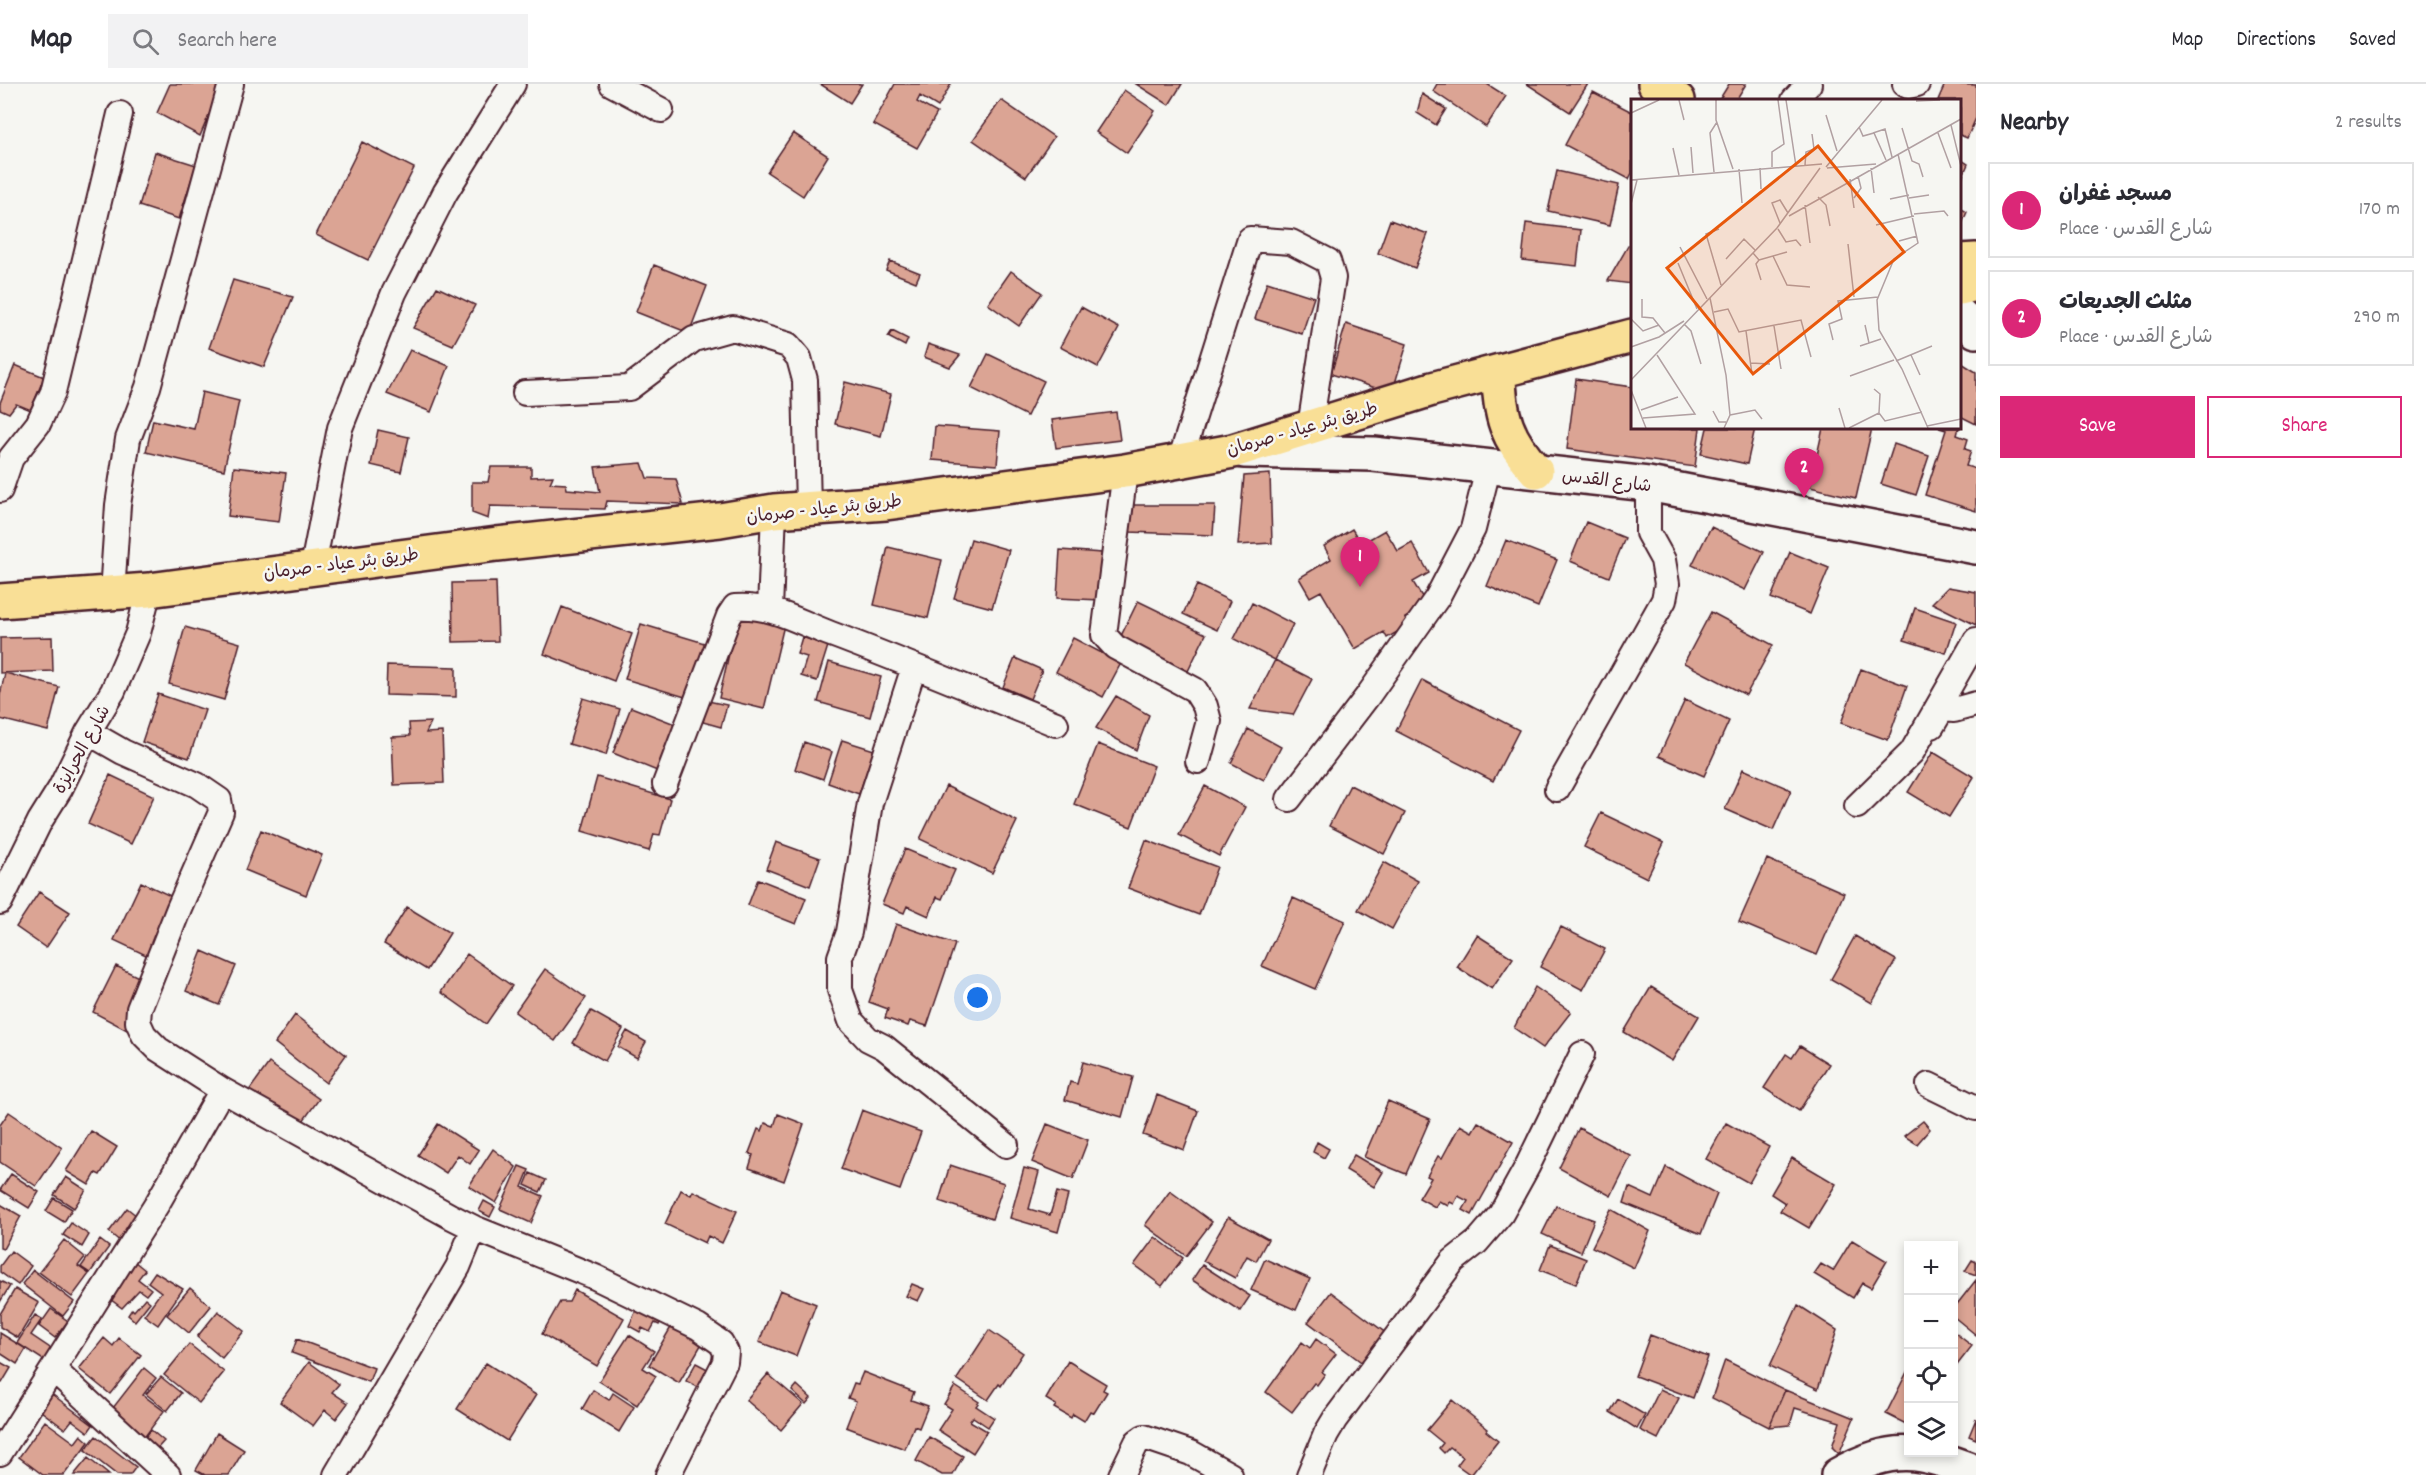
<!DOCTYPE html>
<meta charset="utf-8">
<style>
body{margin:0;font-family:Dekko,"Playpen Sans Arabic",sans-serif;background:#f2f2f3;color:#2b2b33}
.controls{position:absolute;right:18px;bottom:18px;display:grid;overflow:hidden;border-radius:0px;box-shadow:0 3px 9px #0003}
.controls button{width:54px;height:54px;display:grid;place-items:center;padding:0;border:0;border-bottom:2px solid #e1e1e2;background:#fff;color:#2b2b33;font:30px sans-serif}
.you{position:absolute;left:978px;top:914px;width:21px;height:21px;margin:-15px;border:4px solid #fff;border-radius:50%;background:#1a73e8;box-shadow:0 0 0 9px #1a73e833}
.badge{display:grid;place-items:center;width:39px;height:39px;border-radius:50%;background:#db2777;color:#fff;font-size:20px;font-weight:700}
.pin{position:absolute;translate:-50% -50px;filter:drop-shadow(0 2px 3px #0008)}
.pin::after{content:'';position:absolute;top:32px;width:21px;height:18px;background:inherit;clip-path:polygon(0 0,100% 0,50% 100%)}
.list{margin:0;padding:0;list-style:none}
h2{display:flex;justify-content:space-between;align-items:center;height:78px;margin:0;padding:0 24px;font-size:26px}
h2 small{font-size:20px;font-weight:400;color:#7c7c81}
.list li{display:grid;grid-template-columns:39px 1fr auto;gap:18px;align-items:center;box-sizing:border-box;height:96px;margin:0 12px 12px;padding:0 12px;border:2px solid #e1e1e2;border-radius:0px}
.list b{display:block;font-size:22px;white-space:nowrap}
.list p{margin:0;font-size:20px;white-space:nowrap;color:#7c7c81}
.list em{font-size:20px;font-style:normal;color:#7c7c81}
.actions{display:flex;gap:12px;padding:18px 24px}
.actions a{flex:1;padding:14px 0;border:2px solid #db2777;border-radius:0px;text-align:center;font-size:21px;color:#db2777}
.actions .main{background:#db2777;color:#fff}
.icon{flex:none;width:33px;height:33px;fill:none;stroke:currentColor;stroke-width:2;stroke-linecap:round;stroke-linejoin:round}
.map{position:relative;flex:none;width:1976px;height:1391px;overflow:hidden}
header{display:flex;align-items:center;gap:36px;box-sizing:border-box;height:84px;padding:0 30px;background:#fff;border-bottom:2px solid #e1e1e2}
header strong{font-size:28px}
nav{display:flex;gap:33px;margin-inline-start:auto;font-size:21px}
.search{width:420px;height:54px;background:#f2f2f3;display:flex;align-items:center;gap:15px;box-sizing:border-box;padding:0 21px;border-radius:0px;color:#7c7c81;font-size:22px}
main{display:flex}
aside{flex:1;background:#fff}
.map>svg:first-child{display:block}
.building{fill:#dba494;stroke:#4a1f2b;stroke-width:1.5}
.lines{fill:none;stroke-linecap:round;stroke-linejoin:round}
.street-casing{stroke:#4a1f2b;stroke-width:28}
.secondary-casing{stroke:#4a1f2b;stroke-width:38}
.primary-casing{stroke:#4a1f2b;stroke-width:38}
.highway-casing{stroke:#4a1f2b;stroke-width:38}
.street{stroke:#f6f6f2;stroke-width:24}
.secondary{stroke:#f6f6f2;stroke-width:33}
.primary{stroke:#f9df96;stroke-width:33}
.highway{stroke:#f9df96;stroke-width:33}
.labels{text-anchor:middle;stroke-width:5;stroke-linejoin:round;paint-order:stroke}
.street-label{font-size:18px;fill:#4a1f2b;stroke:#f6f6f2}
.inset-road{fill:none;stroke:#b1a0a2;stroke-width:1.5}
.view{fill:#e8590c;fill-opacity:0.15;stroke:#e8590c;stroke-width:3}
.inset-edge{fill:none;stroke:#4a1f2b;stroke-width:3}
</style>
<header>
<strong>Map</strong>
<div class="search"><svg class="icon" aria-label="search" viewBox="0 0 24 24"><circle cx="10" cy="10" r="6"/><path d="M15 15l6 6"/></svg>Search here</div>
<nav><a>Map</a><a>Directions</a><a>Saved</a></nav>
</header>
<main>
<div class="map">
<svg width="1976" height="1391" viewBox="0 0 1976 1391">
<rect width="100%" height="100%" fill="#f6f6f2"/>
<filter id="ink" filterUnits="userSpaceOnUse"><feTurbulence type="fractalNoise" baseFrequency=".0167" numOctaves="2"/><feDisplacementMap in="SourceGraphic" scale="12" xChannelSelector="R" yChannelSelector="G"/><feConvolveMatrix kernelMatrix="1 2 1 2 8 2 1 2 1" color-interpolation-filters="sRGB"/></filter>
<g filter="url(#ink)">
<path class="building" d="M170 0H222L200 52 157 29Z
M820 0H862L850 19Z
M895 0H951L938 23 920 12 917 18 937 29 917 64 873 40Z
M1136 0H1182L1169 21Z
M1437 0H1487L1506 12 1486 43 1433 7Z
M1527 0H1588L1570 28Z
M1729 0H1746L1736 16H1719Z
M1945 0 1976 1V34L1967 54 1960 51V16H1938Z
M1124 6 1155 27 1127 69 1096 48Z
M1593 8 1632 28V89L1629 95 1565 61Z
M1422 10 1446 25 1436 41 1417 29Z
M1001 16 1054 53 1026 93 973 56Z
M793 49 828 72 803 112 767 88Z
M362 58 414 84 368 176 316 151Z
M155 68 196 81 179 135 139 122Z
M1960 75 1968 80 1960 98Z
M1557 87 1619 101 1610 141 1548 127Z
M1960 124 1967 128 1960 144Z
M1390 136 1428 150 1415 184 1378 169Z
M1526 139 1581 146 1577 182 1522 176Z
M1628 162 1632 163V200L1608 197Z
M890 177 920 189 916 198 886 186Z
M654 181 707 202 689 249 636 228Z
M1011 187 1042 209 1019 242 988 220Z
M233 196 293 213 264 283 209 264Z
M1267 198 1314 213 1302 250 1255 235Z
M437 203 475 221 453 261 413 244Z
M1081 223 1119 244 1098 283 1060 263Z
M1346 240 1407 260 1392 309 1331 290Z
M892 247 908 255 905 262 888 253Z
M928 260 960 271 950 283 924 273Z
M410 266 449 282 431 328 387 310Z
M988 270 1044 297 1027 332 971 304Z
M1960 278 1976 288V340L1960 332Z
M15 281 44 293 31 326 16 320 9 329 0 325V319Z
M1576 295 1632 303V344H1700L1695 383 1567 365Z
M845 298 891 310 881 352 835 340Z
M202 308 239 317 224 386 146 368 153 336 194 345Z
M1116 328 1120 356 1056 364 1052 336Z
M1960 340 1957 351 1968 355 1965 365 1971 367 1966 382 1976 385V427L1925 411 1946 346 1939 344H1960Z
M935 342 1000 347 997 381 932 376Z
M1707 344H1755L1747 380 1701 370Z
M1823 344H1872L1856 414 1810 403Z
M378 346 409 353 401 388 371 381Z
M1894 360 1929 372 1916 411 1881 400Z
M642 379 647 394 676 395 683 420 607 417 605 425 490 422 488 435 472 429V398H488L491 383H531V393L553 392 550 399 566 400 567 405 600 408 595 383Z
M234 383 286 389 279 438 228 432Z
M1270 390 1272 459 1238 461 1244 392Z
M1132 421H1215L1213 451 1129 448Z
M1586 438 1625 454 1609 493 1570 477Z
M1711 443 1764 468 1745 506 1692 481Z
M1352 445 1361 460 1385 446 1398 467 1412 459 1429 489 1413 498 1427 521 1405 534 1409 541 1387 554 1384 548 1355 565 1321 507 1310 513 1299 494 1331 475 1324 462Z
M971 455 1009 466 992 524 954 514Z
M1506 456 1557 476 1538 523 1487 502Z
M888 463 942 476 928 534 874 521Z
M1060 466 1102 469 1100 516 1057 514Z
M1790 468 1829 484 1810 530 1771 514Z
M496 498 498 557 453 558 452 499Z
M1197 501 1230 517 1217 546 1183 530Z
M1948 503 1976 508V541L1932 519Z
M1138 517 1206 550 1188 587 1120 554Z
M1252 519 1293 540 1275 576 1234 555Z
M562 523 632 550 614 597 544 570Z
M1915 524 1956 538 1946 569 1904 556Z
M1711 528 1773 561 1746 611 1684 579Z
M738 530 784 541 764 625 719 614Z
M641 540 711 561 695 616 625 595Z
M185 543 240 559 224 616 169 600Z
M52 553 53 587 0 589V554Z
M802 553 828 562 817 597 801 592 807 573 797 570Z
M1073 554 1121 579 1103 613 1056 588Z
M1015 574 1042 586 1030 615 1003 603Z
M1275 576 1312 595 1293 631 1250 625Z
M829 578 881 593 870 633 818 618Z
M387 581 456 583V613L386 611Z
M1861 585 1907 602 1888 656 1841 639Z
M5 589 59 603 48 647 0 635V611Z
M1422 596 1519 646 1493 697 1396 647Z
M158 610 205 626 189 674 142 658Z
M1116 612 1149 631 1136 666 1096 644Z
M583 614 620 625 606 671 569 660Z
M1685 616 1729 637 1704 692 1659 672Z
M708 617 727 621 721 643 703 638Z
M631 623 680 642 662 689 613 669Z
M431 638 426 649 442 648 444 699 394 701 392 653 410 652 409 639Z
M1248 645 1281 663 1264 696 1231 679Z
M842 656 874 666 859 710 828 699Z
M804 658 832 668 823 695 795 685Z
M1098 660 1154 682 1131 743 1074 720Z
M1933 668 1974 693 1949 733 1908 708Z
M1743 685 1791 706 1773 746 1725 725Z
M110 691 154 712 131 760 88 740Z
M597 693 670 715 660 751 654 750 649 767 582 747Z
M1350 701 1405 729 1384 770 1329 742Z
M946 702 1017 737 992 789 920 755Z
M1205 702 1245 723 1219 772 1179 751Z
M1601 729 1664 759 1647 794 1584 763Z
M261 746 322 771 306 811 245 786Z
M1146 756 1217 783 1199 831 1128 804Z
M776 758 820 774 810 802 766 785Z
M905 765 955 786 942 815 937 813 929 832 907 822 904 829 882 820Z
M1767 775 1844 809 1817 871 1739 838Z
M1384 778 1418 797 1392 845 1358 826Z
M758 795 806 814 796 840 748 821Z
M141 798 177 815 150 873 114 856Z
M39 808 70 828 46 864 16 843Z
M1293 814 1345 837 1315 905 1262 882Z
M407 823 450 849 427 886 384 860Z
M896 840 955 860 927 942 910 937 908 942 885 934 888 925 869 918Z
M1561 843 1605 865 1583 906 1540 883Z
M1477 851 1513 874 1492 905 1457 883Z
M1855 852 1896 876 1872 919 1831 895Z
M202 867 236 882 219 921 186 907Z
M467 870 512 902 486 940 441 908Z
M116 882 151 899 127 946 93 928Z
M545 885 586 914 555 957 515 928Z
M1535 903 1571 928 1543 964 1514 944Z
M1651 903 1699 932 1672 977 1624 948Z
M591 927 623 945 605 977 573 959Z
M295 931 346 971 326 999 275 959Z
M627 947 646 958 637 974 618 963Z
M1800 962 1829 980 1799 1027 1764 1004 1786 970 1792 974Z
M1083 978 1133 993 1122 1033 1065 1016 1070 998 1077 1000Z
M269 979 319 1015 298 1044 248 1008Z
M1157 1011 1198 1027 1184 1066 1143 1051Z
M1388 1017 1430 1035 1406 1090 1364 1073Z
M862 1026 921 1048 900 1106 841 1085Z
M9 1028 62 1064 36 1102 0 1078V1041Z
M778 1030 804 1040 784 1097 749 1084 753 1071 749 1069 758 1045 762 1047 765 1039 774 1042Z
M1923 1037 1930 1045 1917 1060 1904 1052Z
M1478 1038 1513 1058 1472 1131 1463 1126 1468 1117 1458 1112 1454 1120 1450 1118 1448 1122 1439 1117 1435 1123 1419 1114 1431 1094 1427 1092 1438 1072 1442 1074 1460 1041 1472 1048Z
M1726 1039 1769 1063 1749 1099 1706 1075Z
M438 1040 479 1066 470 1080 458 1071 446 1089 418 1071Z
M1047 1040 1088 1056 1073 1095 1032 1078Z
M1579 1044 1631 1072 1611 1112 1559 1084Z
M91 1047 117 1063 100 1091 96 1089 89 1101 66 1087Z
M1317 1058 1329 1065 1324 1074 1313 1068Z
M493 1065 516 1083 496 1119 469 1102Z
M1354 1071 1383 1088 1374 1103 1346 1086Z
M1792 1074 1836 1100 1809 1144 1780 1127 1785 1119 1771 1110Z
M950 1081 1004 1099 992 1135 939 1117Z
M519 1082 529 1086 522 1103 543 1112 531 1139 500 1125Z
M1666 1083 1717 1110 1701 1150 1624 1119 1629 1103 1653 1114Z
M1024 1084 1039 1088 1029 1125 1050 1131 1057 1108 1068 1111 1058 1148 1010 1134Z
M530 1089 546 1096 540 1108 525 1101Z
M11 1090 39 1108 29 1124 0 1106Z
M66 1093 86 1106 74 1124 54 1111Z
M681 1106 691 1111 693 1107 737 1127 722 1159 708 1152 705 1159 665 1140Z
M1170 1107 1212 1138 1186 1172 1145 1141Z
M54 1114 72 1125 64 1138 46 1127Z
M484 1117 495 1123 490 1133 479 1127Z
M0 1120 21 1132 3 1165 0 1164Z
M1556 1122 1594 1136 1581 1168 1542 1150Z
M127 1124 142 1136 123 1160 109 1148Z
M1611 1125 1650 1147 1634 1184 1592 1163Z
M1228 1133 1268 1155 1256 1177 1247 1172 1235 1194 1203 1177Z
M71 1139 89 1151 82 1163 63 1151Z
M1155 1153 1183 1174 1162 1202 1134 1181Z
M64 1156 85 1173 78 1182 89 1190 72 1213 39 1188Z
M100 1156 109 1163 90 1189 81 1183Z
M1852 1156 1887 1177 1871 1204 1862 1199 1853 1214 1814 1190 1821 1180 1833 1187Z
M1550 1161 1586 1175 1576 1200 1540 1186Z
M11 1167 31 1182 18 1201 0 1188V1182Z
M1265 1175 1310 1195 1296 1226 1251 1206Z
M1972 1176 1976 1178V1191L1965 1187Z
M134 1177 145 1186 138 1195 151 1205 146 1211 139 1206 122 1224 106 1212Z
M1202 1181 1250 1212 1240 1227 1192 1196Z
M33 1186 74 1218 63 1232 22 1200Z
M155 1188 183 1205 158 1241 144 1231 161 1208 148 1198Z
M1976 1196V1251L1954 1233V1224Z
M0 1197 10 1202 0 1218Z
M912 1200 924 1205 918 1217 906 1212Z
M190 1204 211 1222 189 1249 167 1231Z
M15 1205 39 1219 18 1254 0 1243V1230Z
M575 1206 624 1234 597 1282 542 1250 560 1218H569Z
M780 1206 816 1220 796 1272 759 1258Z
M1331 1208 1387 1250 1364 1280 1308 1238Z
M145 1214 150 1218 135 1237 128 1231 132 1225 134 1227Z
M1798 1221 1837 1246 1818 1305 1770 1282Z
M638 1222 662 1234 659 1241 655 1239 650 1248 642 1244 640 1248 629 1242Z
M51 1225 68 1237 55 1254 39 1242Z
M218 1227 244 1247 222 1274 197 1253Z
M35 1231 42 1235 31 1251 56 1268 48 1279 17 1259Z
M674 1238 704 1256 679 1299 649 1281Z
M989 1246 1023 1269 1001 1302 999 1300 988 1316 957 1295Z
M1954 1248 1972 1262 1954 1285Z
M0 1249 26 1265 17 1280 0 1269Z
M629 1251 654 1267 643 1284 656 1292 637 1321 599 1297Z
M1650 1251 1708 1273 1693 1314 1635 1292Z
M104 1254 113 1262 119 1254 141 1271 110 1310 79 1285Z
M297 1255 374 1284 369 1298 292 1269Z
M1316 1255 1336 1270 1322 1288 1325 1290 1317 1301 1314 1299 1292 1328 1266 1308 1302 1258 1310 1264Z
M189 1260 224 1288 199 1319 164 1291Z
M1725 1276 1785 1306 1769 1343 1712 1314Z
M1068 1277 1106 1300 1103 1306 1107 1308 1094 1329 1090 1327 1084 1337 1073 1330 1071 1334 1054 1324 1056 1321 1046 1315Z
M0 1278 11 1284 2 1299H0Z
M309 1278 339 1300 332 1308 348 1319 336 1335 325 1326 313 1342 280 1318Z
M486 1279 536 1311 507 1357 457 1325Z
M696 1279 717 1290 707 1308 686 1297Z
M144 1284 156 1294 143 1311 164 1327 143 1355 109 1329Z
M1908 1286V1341L1886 1330Z
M863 1288 914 1308 911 1316 928 1322 919 1344 914 1342 905 1365 846 1343 856 1317 848 1314 854 1299 858 1300Z
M768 1290 803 1320 781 1346 746 1316Z
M161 1293 181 1309 167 1327 146 1310Z
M797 1301 811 1314 806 1320 792 1307Z
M955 1302 979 1318 976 1322 994 1334 988 1343 973 1333 970 1337 987 1347 973 1369 938 1346 952 1325 944 1320Z
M1660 1305 1679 1314 1658 1355 1640 1346Z
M593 1306 609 1316 613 1309 634 1323 619 1348 582 1325Z
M1785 1306 1854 1334 1839 1370 1832 1363 1840 1338 1795 1324 1790 1341 1769 1343Z
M49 1308 93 1341 88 1348 72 1336 65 1345 37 1324Z
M1618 1315 1645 1331 1637 1345 1610 1328Z
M1452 1316 1488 1345 1486 1347 1498 1357 1471 1391 1457 1381 1463 1373 1450 1363 1444 1369 1439 1364 1443 1359 1427 1346Z
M1976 1335V1355L1969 1352Z
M45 1337 75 1359 81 1351 89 1358 64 1391H43L19 1373Z
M151 1346 164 1357 154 1368 141 1358Z
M217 1349 244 1366 229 1391H205L196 1386Z
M96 1352 136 1383 130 1391H117L85 1366Z
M929 1353 963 1372 953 1391H942L916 1377Z
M88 1374 109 1391H74Z"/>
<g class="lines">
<g class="street-casing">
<path id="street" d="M612 0 661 26
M1905 0 1908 2 1917 0
M1794 16 1809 0
M525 309 629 304 694 255 733 244 788 261 799 274 805 296 808 424
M1180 377 1250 155 1291 158 1328 177 1333 194 1310 343
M1125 387 1104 551 1115 563 1195 606 1205 622 1209 637 1198 677
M0 406 11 374 38 340 53 308 120 30
M313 482 340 344 394 209 445 109 513 0
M112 509 118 421 128 355 148 303 231 0
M770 525 774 427
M914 583 870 719 849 848 840 873V906L851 937 868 955 884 963 1006 1061
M1932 642 1942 625 1954 626 1976 620
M88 648 123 668 197 701 219 716 221 728 179 824 139 925 138 938 144 951 158 965 222 1006 450 1132 474 1144 595 1193 698 1243 721 1259 726 1268 725 1278 668 1391
M665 700 729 532 735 523C770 520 799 538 831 550 906 578 981 610 1056 640
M1557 705 1664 516 1667 500 1663 476 1648 449V400
M1289 715 1367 613 1437 514 1473 445 1489 381
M1857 722 1912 668 1976 556
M0 818 40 737 60 705 88 648 113 607 138 549 149 506
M1929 1001 1976 1024
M53 1285 168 1391
M0 1369 157 1120 222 1006
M336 1391 458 1183 474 1144
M1121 1391 1137 1358 1144 1353 1191 1369 1230 1391
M1309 1391 1326 1350 1335 1335 1453 1177 1477 1158 1501 1130 1527 1083 1582 970"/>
</g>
<g class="secondary-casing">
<path id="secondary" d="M1960 231 1976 247
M1244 367 1373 370 1648 400 1976 463
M1838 1391C1894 1360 1918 1366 1976 1388"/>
</g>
<g class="primary-casing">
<path id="primary" d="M1655 0 1678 16"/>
</g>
<g class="highway-casing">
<path id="highway" d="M1960 177 1976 176
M1960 204 1976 200
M1499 288C1499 332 1507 355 1536 387
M0 517 149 506 497 460 720 436 774 427 886 419 1125 387 1233 367 1432 305 1632 252"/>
</g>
<use href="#street" class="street"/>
<use href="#secondary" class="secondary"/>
<use href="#primary" class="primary"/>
<use href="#highway" class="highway"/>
</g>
</g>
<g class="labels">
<g class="street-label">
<text transform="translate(1302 344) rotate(-16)" y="6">طريق بئر عياد - صرمان</text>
<text transform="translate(1607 396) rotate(7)" y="6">شارع القدس</text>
<text transform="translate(824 424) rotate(-6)" y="6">طريق بئر عياد - صرمان</text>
<text transform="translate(341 479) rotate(-7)" y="6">طريق بئر عياد - صرمان</text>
<text transform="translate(81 665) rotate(-61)" y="6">شارع الحرايزة</text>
</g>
</g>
<g transform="translate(1631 15)">
<rect width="330" height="330" fill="#f6f6f2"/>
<path class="inset-road" d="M48 1 53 21M85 1V21L102 70M155 1 165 67M285 2 309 1M0 14 28 1M195 16 206 52M320 26 330 67M228 28 232 37 243 34 255 61M271 29 281 62 288 65 292 78M242 34 254 30 261 58M307 34 320 69M60 48 62 74M42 49 48 76M267 55 287 144 263 160 246 201 248 231 271 270 297 329M174 66 175 53 183 50 181 35M141 68V53L153 45 147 1M195 68 251 1M129 69 130 90M196 69 245 65M240 69 243 94M108 70 111 104M83 73 79 34 86 23M219 80 223 109M0 81 191 65M187 98 195 106 199 127M223 99 230 89 227 77M278 99 298 96M259 100 278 96M0 105 6 81M174 106 179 144M283 115 313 112 317 117M158 117 330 20M149 124 141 104 149 101 157 114M245 126 283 117M88 130 75 135 90 186M147 130 155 143 165 141 170 147M268 142 286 137M217 145 223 198M49 148 76 200M122 154 128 161 125 165 130 181M142 157 156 186 179 188M95 160 113 140 124 151M128 161 156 153M47 164 66 210M79 199 95 276 99 316 93 329M11 200V218L22 219 34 234M83 213 97 210 108 233 170 221 180 258M0 220 12 232 28 226M53 225 60 232 70 265M234 226 238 244M143 227 150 270M115 232 121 275M202 241 198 225 211 220 207 202 247 198M229 247 250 240M0 248 28 238 53 222M280 256 289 276M265 262 301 247M120 264 139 265M219 277 263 261M0 281 146 129 189 69M243 290 249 295 248 314 254 322 291 313M0 291 15 329M208 309 214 329M10 311 47 298M82 312 88 323H95M99 316 124 311 131 320M12 319 64 315 26 256M296 327 330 320M218 329 248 314"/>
<path class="view" d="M187 47 273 153 122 275 36 169Z"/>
<rect width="330" height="330" class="inset-edge"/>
</g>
</svg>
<div class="controls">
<button>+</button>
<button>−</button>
<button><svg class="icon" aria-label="locate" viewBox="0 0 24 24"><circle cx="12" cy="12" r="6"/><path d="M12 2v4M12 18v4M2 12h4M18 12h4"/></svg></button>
<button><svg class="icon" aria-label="layers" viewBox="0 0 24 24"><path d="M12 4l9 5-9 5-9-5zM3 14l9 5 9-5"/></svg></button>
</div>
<div class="you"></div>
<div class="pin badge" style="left:1360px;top:503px">1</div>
<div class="pin badge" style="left:1804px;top:414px">2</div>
</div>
<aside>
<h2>Nearby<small>2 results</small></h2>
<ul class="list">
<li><span class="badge">1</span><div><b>مسجد غفران</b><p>Place · شارع القدس</p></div><em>170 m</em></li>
<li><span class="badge">2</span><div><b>مثلث الجديعات</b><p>Place · شارع القدس</p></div><em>290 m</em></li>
</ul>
<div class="actions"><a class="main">Save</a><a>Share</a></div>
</aside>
</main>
